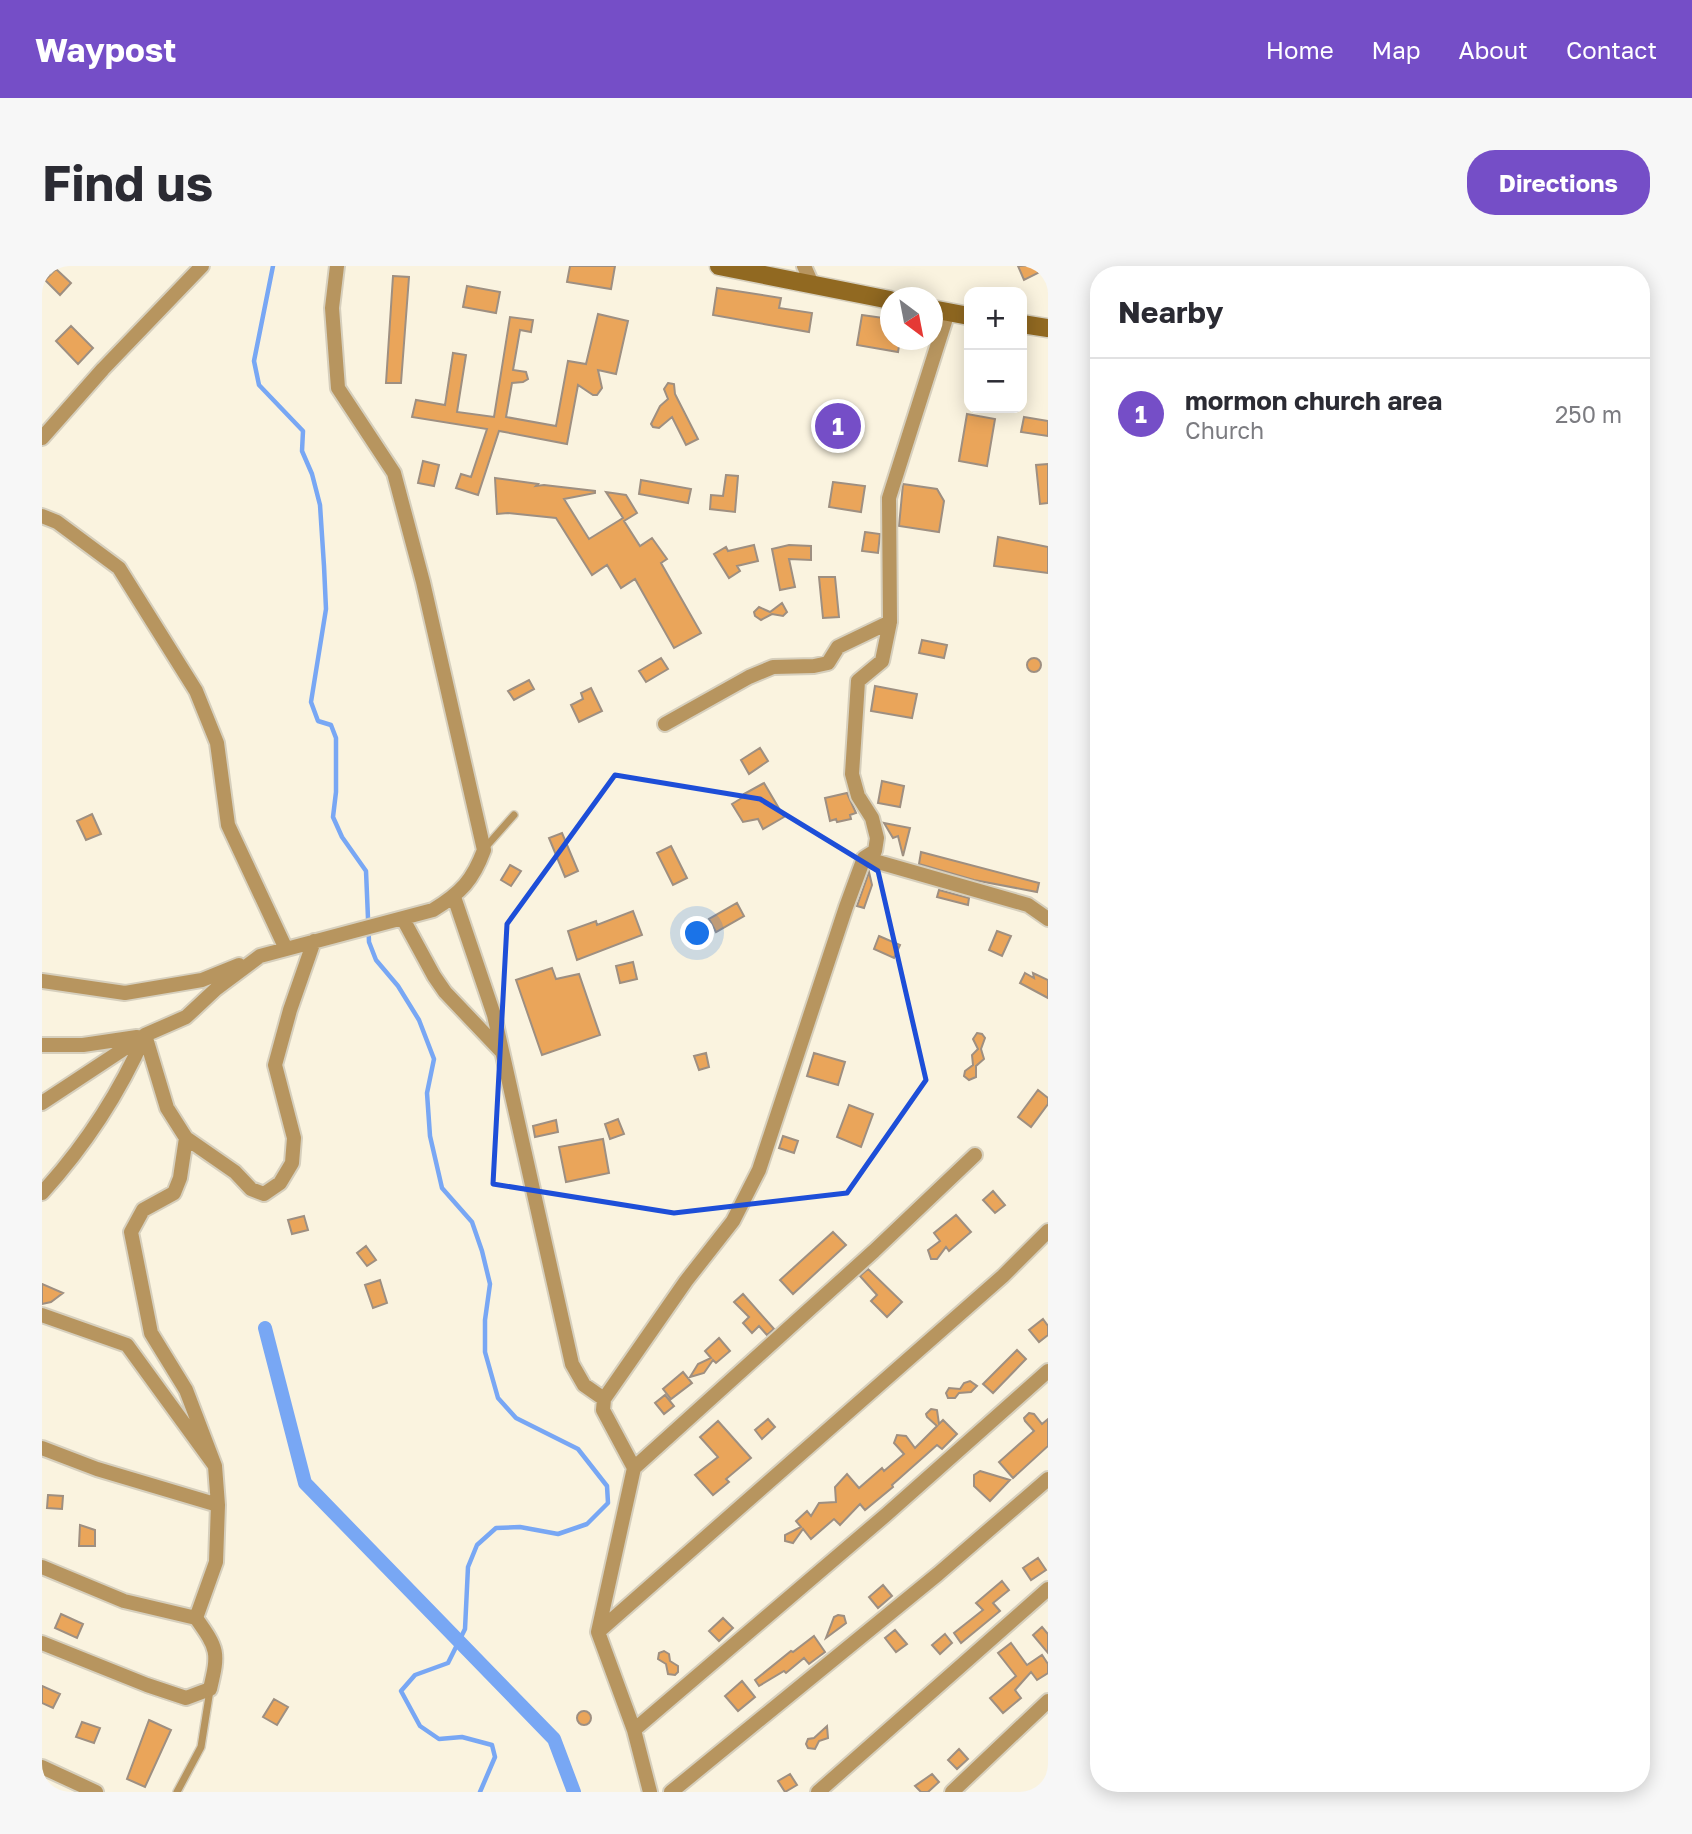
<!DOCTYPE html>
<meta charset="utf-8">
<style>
body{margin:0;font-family:"Golos Text",sans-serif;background:#f7f7f7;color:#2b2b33}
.controls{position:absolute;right:21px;top:21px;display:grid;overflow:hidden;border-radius:14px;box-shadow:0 4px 18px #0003}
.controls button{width:63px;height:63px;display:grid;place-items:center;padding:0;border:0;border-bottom:2px solid #e1e1e2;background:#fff;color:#2b2b33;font:35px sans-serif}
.compass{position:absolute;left:838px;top:21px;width:63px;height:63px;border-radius:50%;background:#fff;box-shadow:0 4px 18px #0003;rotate:148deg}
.you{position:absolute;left:656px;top:668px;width:24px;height:24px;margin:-18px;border:5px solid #fff;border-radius:50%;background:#1a73e8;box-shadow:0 0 0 10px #1a73e833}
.badge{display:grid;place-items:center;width:46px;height:46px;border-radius:50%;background:#754ec7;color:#fff;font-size:23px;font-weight:700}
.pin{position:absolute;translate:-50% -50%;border:4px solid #fff;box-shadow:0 2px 7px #0006}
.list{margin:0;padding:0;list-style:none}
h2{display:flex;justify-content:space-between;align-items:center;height:91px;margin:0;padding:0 28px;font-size:30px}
h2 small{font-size:23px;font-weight:400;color:#7c7c81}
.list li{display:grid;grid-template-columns:46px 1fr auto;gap:21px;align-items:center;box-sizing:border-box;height:112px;padding:0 28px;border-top:2px solid #e1e1e2}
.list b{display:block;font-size:26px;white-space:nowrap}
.list p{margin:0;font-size:23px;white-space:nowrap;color:#7c7c81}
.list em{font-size:23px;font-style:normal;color:#7c7c81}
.map{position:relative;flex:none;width:1006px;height:1526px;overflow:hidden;border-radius:28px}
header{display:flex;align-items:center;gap:42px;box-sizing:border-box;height:98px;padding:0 35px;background:#754ec7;color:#fff}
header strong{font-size:33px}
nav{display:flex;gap:38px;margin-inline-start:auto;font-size:24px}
.intro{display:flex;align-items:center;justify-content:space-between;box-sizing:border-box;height:168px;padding:0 42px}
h1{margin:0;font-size:49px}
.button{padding:18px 32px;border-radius:28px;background:#754ec7;color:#fff;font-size:24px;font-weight:700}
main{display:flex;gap:42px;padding:0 42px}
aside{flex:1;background:#fff;border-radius:28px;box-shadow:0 4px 18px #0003}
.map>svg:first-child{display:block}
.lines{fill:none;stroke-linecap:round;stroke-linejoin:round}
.stream{stroke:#78a7f4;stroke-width:4.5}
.canal{stroke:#78a7f4;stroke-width:14}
.building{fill:#eaa55a;stroke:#9e8f81;stroke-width:2}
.lane-casing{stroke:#d6cfbd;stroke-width:10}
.street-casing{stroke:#d6cfbd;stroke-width:18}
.secondary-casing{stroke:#d6cfbd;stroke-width:21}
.lane{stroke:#b7955f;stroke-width:7}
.street{stroke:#b7955f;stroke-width:14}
.secondary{stroke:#916921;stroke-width:18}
.marked{fill:none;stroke:#1d4ed8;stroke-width:5;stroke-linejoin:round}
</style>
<header>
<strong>Waypost</strong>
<nav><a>Home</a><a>Map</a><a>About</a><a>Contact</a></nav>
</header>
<div class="intro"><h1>Find us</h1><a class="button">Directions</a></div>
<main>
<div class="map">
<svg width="1006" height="1526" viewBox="0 0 1006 1526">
<rect width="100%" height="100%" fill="#faf3df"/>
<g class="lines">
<path class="stream" d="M231 0 212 95 217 119 261 165 260 185 270 208 278 239 282 300 284 343 269 436 276 455 289 459 294 472V526L291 551 300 571 324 605 327 676 334 694 356 720 377 754 392 793 385 827 388 870 400 922 430 956 440 985 448 1018 443 1054V1086L456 1132 474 1152 536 1183 565 1220 566 1237 545 1258 516 1268 478 1261 454 1262 435 1279 426 1301 423 1363 406 1397 373 1409 359 1425 378 1460 397 1473 420 1471 450 1479 453 1491 438 1526"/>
<path class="canal" d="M223 1062 263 1217 512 1473 532 1526"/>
</g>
<path class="building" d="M528 0H573L569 23 525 16Z
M976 0H1006V2L982 14Z
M14 3 29 17 18 29 3 14Z
M351 10 367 11 359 117H344Z
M425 20 458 26 454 47 421 41Z
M675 22 739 32 737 42 770 47 767 66 671 49Z
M556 48 586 55 574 108 556 104 560 122 555 129H551L536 119 525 178 457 165 436 229 414 222 419 208 429 211 445 163 370 151 374 134 403 139 411 87 424 89 415 146 452 151 468 51 491 54 489 66 478 64 471 104 484 106 486 113 481 116 470 117 464 151 514 160 526 95 544 98Z
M820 49 849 53V74H858L856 86 815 79Z
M29 60 51 82 36 98 14 75Z
M626 117 632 118 633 128 656 173 644 179 630 151 617 162 611 161 609 158 618 140 626 133 622 123Z
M925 148 953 153 945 200 917 195Z
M982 151 1006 155V170L979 166Z
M381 195 397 199 392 220 376 217Z
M1006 198V237L998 238 994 199Z
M684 209 696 210 693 246 668 243 669 229 681 230Z
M453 212 496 218 494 220 502 219 553 225V227L522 233 547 273 581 252 564 226 584 229 595 247 582 255 598 280 610 272 625 293 619 297 659 367 632 382 593 313 579 322 565 299 550 309 514 252 466 247 455 248Z
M599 214 649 223 646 237 597 228Z
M791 216 823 220 819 246 787 241Z
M861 218 895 223 902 235 897 266 857 260Z
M823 266 838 268 836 287 820 285Z
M956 271 1006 281V307L952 300Z
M712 279 716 295 695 300 698 305 687 312 672 288 684 281 686 285Z
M747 279 769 280V294L747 293 753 321 738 324 730 283Z
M777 311H793L797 351 781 352Z
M740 337 745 346 741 350 730 348 719 354 713 350 712 346 717 341 728 346Z
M880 374 905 379 902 392 877 387Z
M985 399a7 7 0 1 1 14 0a7 7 0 1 1-14 0Z
M619 392 626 403 604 416 597 405Z
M487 414 492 423 472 434 466 425Z
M833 420 875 428 870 452 829 445Z
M549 422 560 445 537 456 529 439 541 433 539 427Z
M718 482 726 495 707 508 699 494Z
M840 515 862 520 858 541 836 537Z
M722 517 742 551 721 563 716 553 701 556 690 538 703 530 702 528Z
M805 527 814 547 808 549 809 553 795 556 794 553 788 555 783 532Z
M50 548 59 568 44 574 35 555Z
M842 557 868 562 861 590 856 570 851 572Z
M520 567 536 605 523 611 507 572Z
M629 580 645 612 631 619 615 587Z
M879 586 997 617 995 626 932 614 877 598Z
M468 599 479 605 469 620 459 614Z
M827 606 830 619 822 642 815 640Z
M897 624 927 632 926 639 895 631Z
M695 637 702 650 674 666 667 653Z
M591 645 600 669 535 694 526 665 554 655 555 659Z
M955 665 969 670 960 690 947 684Z
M837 670 858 679 852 692 832 683Z
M591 696 595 713 578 717 574 700Z
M510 702 514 713 537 708 558 769 500 789 474 714Z
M983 707 992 712 991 707 1006 714V732L978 717Z
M935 767 940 768 943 772 939 783 942 793 934 800V811L927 814 922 810 923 805 931 799 930 789 936 783 931 773Z
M664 787 667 801 657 804 652 790Z
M772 787 803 796 796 819 765 810Z
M996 824 1006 832V838L989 861 976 851Z
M807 839 831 848 819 881 795 871Z
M576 853 582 868 568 873 563 858Z
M514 854 516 866 493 871 491 860Z
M741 870 756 875 752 887 737 882Z
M561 873 567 907 524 916 517 881Z
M951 925 963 939 953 947 941 934Z
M914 949 929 966 907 985 904 981 895 993H889L886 984 898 975 892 967Z
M262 950 266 964 250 968 246 954Z
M791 966 804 979 751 1028 738 1014Z
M324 980 334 994 325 1000 315 987Z
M826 1003 860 1036 845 1051 829 1035 835 1029 818 1010Z
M338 1014 345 1037 331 1042 323 1019Z
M0 1018 21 1027 9 1036 0 1038Z
M701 1028 732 1063 725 1069 717 1060 710 1067 701 1057 707 1051 692 1036Z
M1001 1053 1006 1060V1069L997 1076 987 1064Z
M677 1072 688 1085 674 1097 671 1094 662 1107 648 1111 656 1098 669 1092 663 1085Z
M975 1084 984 1093 951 1127 941 1118Z
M641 1106 650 1117 629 1133 621 1123Z
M928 1115 935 1120 929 1126 917 1127 913 1132H906L904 1127 907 1122 918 1123 922 1117Z
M623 1129 632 1140 622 1148 613 1137Z
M889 1143 895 1144 897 1158 901 1154 915 1168 900 1183 895 1179 850 1219 851 1221 823 1244 818 1238 798 1259 792 1253 769 1273 761 1263 751 1277 743 1275V1269L759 1261 754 1255 765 1245 769 1250 777 1237 794 1236 793 1221 805 1208 817 1222 840 1202 842 1205 862 1188 852 1177 855 1169 864 1170 873 1182 895 1160 885 1151 884 1148Z
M987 1147 992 1148 1000 1158 1006 1153V1180L971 1212 957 1196 992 1165 983 1155 982 1152Z
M726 1153 733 1161 720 1173 713 1164Z
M676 1155 709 1192 684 1213 687 1216 671 1229 653 1209 676 1191 658 1171Z
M938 1205 968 1214 948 1235 932 1220V1209Z
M6 1229 21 1230 20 1243 5 1242Z
M38 1259 53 1264V1280H37Z
M996 1292 1004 1304 989 1314 981 1302Z
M960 1315 967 1324 951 1337 958 1345 919 1377 912 1367 941 1344 934 1337Z
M841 1319 850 1330 836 1342 827 1331Z
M19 1348 41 1358 35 1372 13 1362Z
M796 1349 802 1350 804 1357 784 1372 792 1351Z
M681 1352 691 1362 677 1375 667 1365Z
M1000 1361 1006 1368V1387L991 1369Z
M853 1364 865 1378 854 1386 843 1372Z
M903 1368 910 1377 898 1388 890 1379Z
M772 1370 783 1386 767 1398 762 1392 744 1407 742 1405 717 1420 713 1414 749 1385 751 1386Z
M969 1377 985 1399 1000 1389 1006 1398V1407L995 1414 989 1406 973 1424 979 1432 961 1447 948 1432 974 1410 956 1387Z
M622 1385 627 1388 628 1395 636 1400V1406L633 1409 626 1408 624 1398 616 1393 617 1387Z
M700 1415 713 1431 696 1445 683 1430Z
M0 1420 18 1428 11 1442 0 1437Z
M232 1433 246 1441 235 1459 221 1451Z
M535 1452a7 7 0 1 1 14 0a7 7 0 1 1-14 0Z
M107 1454 129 1464 103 1521 85 1513Z
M40 1456 58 1462 52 1477 34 1471Z
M785 1460 786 1472 777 1475 773 1483 766 1482 764 1478 766 1473 772 1472Z
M917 1483 926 1493 915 1503 906 1494Z
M748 1508 755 1519 743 1526 736 1515Z
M890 1508 897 1516 886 1526H879L873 1520Z"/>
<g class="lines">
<g class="lane-casing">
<path id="lane" d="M442 583 472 549
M135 1526 159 1481 168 1424"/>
</g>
<g class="street-casing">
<path id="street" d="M762 0 770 18
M0 3 5 0
M0 172 61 103 160 0
M0 250 15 256 77 302 154 425 175 477 186 559 244 683
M623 458 707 411 731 401 772 400 786 397 796 381 848 356 847 232 906 46
M822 592 986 639 1006 653
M412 631 452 749 530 1098 542 1119 562 1133
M361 653 392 710 403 726 460 786
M0 715 83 727 160 714 197 699
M103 769 125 842 144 872 193 906 209 923 222 928 238 917 250 897 252 872 233 799 248 744 272 675
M0 779H41L95 771
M0 837 103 769 144 751 174 723 218 690 391 644C419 627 431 614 442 584L381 316 352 207 296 122 290 42 295 0
M144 872 138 912 132 927 101 944 89 966 109 1067 144 1124 173 1200
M0 927C43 880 77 828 103 769
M0 1049 85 1079 173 1200 176 1239
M0 1182 55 1203 176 1239 174 1296 154 1352
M592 1202 832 985 933 889
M0 1301 82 1335 154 1352C176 1383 177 1386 168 1423L144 1432 105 1419 0 1377
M556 1366 961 1010 1006 965
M592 1464 845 1248 1006 1105
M0 1501 54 1526
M608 1526 592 1464 556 1366 592 1202 561 1144 562 1133 644 1015 691 955 717 904 804 641 822 592 833 585 835 572 830 552 816 530 810 508 816 415 840 395 848 356
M629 1526 896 1308 1006 1213
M776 1526 1006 1323
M910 1526 1006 1435"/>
</g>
<g class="secondary-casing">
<path id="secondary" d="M677 0 848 34
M890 43 927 50
M980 58 1006 62"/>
</g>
<use href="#lane" class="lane"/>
<use href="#street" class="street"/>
<use href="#secondary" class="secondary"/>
</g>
<path class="marked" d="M573 509 718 533 836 605 884 814 805 927 632 947 451 918 465 658Z"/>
</svg>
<div class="controls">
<button>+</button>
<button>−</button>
</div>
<svg class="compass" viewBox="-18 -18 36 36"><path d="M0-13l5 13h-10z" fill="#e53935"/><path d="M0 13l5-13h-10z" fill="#7c7c81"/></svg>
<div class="you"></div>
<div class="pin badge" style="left:796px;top:160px">1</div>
</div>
<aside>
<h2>Nearby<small></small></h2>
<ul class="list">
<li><span class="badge">1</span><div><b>mormon church area</b><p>Church</p></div><em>250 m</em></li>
</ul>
</aside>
</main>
